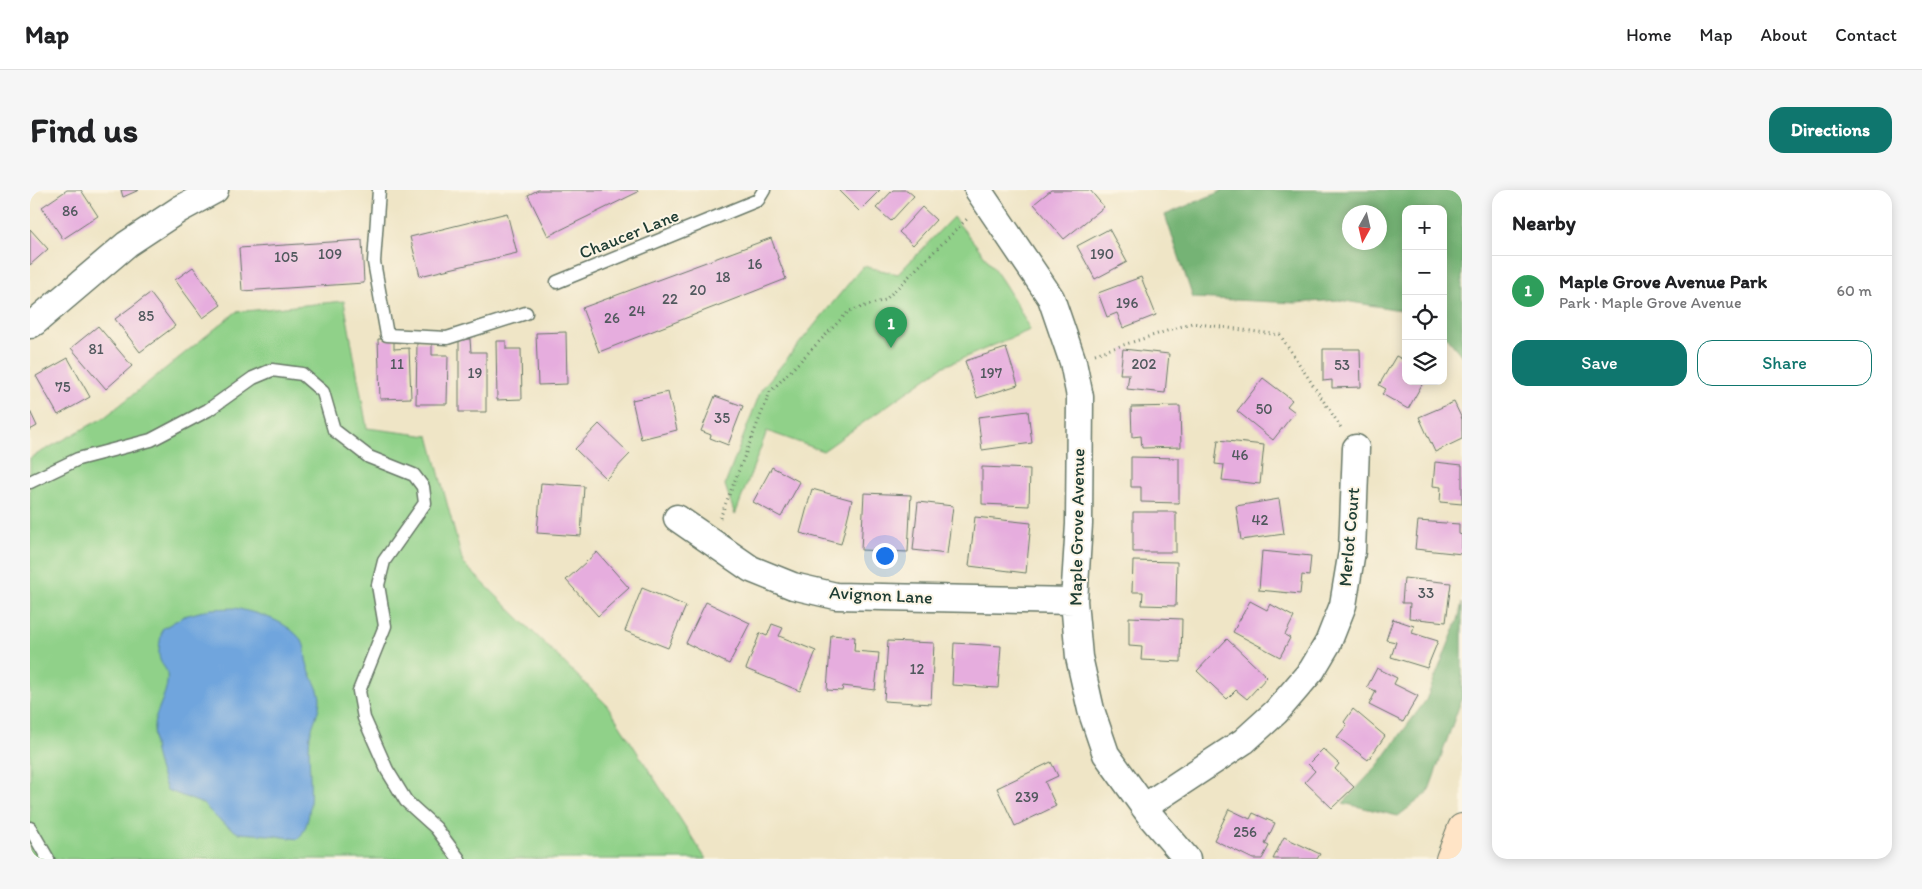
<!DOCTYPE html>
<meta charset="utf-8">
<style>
body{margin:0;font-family:Itim,sans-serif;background:#f6f6f6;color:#202124}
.controls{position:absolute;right:15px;top:15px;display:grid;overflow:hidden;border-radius:10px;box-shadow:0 2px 12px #0003}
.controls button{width:45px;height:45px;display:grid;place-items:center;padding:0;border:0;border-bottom:1px solid #e0e0e0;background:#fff;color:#202124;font:25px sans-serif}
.compass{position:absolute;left:1312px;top:15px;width:45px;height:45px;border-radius:50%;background:#fff;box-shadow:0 2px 12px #0003;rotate:188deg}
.you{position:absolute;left:854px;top:365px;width:18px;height:18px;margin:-12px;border:4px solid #fff;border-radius:50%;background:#1a73e8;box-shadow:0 0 0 8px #1a73e833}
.badge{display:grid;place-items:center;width:32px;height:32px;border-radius:50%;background:#0f766e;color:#fff;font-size:16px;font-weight:700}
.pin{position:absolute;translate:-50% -41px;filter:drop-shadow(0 1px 2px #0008)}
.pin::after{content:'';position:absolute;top:26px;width:18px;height:15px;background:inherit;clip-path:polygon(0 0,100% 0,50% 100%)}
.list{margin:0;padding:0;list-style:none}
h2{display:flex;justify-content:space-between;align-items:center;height:65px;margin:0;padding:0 20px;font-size:21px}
h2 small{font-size:16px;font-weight:400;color:#757577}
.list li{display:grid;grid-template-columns:32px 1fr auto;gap:15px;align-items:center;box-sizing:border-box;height:70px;padding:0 20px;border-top:1px solid #e0e0e0}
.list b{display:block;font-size:19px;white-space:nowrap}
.list p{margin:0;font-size:16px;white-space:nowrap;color:#757577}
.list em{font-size:16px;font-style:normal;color:#757577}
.actions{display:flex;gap:10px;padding:15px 20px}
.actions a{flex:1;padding:11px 0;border:1px solid #0f766e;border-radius:15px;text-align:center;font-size:18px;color:#0f766e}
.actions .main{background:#0f766e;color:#fff}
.icon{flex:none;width:28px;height:28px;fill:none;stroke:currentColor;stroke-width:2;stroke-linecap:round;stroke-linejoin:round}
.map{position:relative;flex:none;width:1432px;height:669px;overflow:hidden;border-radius:15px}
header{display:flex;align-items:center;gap:30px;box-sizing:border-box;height:70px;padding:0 25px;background:#fff;border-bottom:1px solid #e0e0e0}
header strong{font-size:24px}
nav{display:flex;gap:28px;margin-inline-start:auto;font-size:18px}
.intro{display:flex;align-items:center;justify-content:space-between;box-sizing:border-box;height:120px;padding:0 30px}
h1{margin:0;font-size:35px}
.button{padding:12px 22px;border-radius:15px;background:#0f766e;color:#fff;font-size:18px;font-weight:700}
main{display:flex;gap:30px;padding:0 30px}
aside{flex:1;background:#fff;border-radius:15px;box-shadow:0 2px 12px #0003}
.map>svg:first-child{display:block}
.green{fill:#90d189;stroke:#58875e}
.forest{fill:#74b375;stroke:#4a7854;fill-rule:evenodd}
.water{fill:#6fa5dd;stroke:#477188}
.building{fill:#e6adde}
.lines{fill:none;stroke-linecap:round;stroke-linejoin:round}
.lane-casing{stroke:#687867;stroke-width:15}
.street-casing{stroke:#687867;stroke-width:29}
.secondary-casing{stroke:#687867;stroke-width:30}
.path{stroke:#687867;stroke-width:3;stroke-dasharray:1 4;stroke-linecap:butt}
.lane{stroke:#fff;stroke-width:12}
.street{stroke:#fff;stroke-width:26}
.secondary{stroke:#ffe4c6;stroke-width:28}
.labels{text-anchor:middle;stroke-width:4;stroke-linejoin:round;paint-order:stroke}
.number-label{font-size:15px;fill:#51595e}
.street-label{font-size:18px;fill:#1f3d34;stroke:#fcf5e5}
</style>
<header>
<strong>Map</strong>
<nav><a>Home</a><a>Map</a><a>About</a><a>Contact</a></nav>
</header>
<div class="intro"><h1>Find us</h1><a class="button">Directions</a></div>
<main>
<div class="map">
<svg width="1432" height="669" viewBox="0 0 1432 669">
<rect width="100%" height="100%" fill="#fcf5e5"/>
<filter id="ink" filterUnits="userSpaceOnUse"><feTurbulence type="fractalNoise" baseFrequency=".02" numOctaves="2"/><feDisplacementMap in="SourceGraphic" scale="10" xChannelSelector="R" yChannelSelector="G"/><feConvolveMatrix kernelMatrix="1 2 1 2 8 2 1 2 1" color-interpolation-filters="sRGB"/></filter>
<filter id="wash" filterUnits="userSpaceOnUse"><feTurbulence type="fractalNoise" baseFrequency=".0096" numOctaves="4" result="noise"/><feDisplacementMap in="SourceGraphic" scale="20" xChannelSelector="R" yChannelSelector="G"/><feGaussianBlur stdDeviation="1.12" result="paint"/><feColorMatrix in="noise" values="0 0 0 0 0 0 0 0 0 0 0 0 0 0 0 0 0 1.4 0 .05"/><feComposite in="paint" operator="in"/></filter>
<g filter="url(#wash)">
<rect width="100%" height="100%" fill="#efe5c6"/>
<path class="green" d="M923 27C955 65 978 94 1000 140L912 177 793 261 737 241 705 325 695 295 731 200 833 76 868 84Z
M314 111 337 238 399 246 433 373 577 515 676 669H5L0 662V268L75 227 206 122Z"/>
<path class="forest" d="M1194 0H1432V166L1413 143V19H1376V121L1309 110 1265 113 1163 108 1135 25ZM1320 22H1350V52H1320Z
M1432 413V508L1398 603 1368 626 1313 613 1348 575 1396 510 1428 430Z"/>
<path class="water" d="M205 418C230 424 256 430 272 451 276 457 275 467 277 473 279 483 290 500 290 509 290 521 282 534 280 546 276 575 289 627 268 649L239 645 208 643 189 630 173 614 137 600C129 580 121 557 124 535 126 519 140 500 137 483 136 478 131 474 130 470 127 461 131 448 132 439L154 426 181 419Z"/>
<g id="blocks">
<path class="building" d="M37 0H51L68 26 33 49 12 17Z
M91 0H109L93 7Z
M508 0H607L608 2 518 46 498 5Z
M808 0H850L829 21Z
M863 0H877L884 6 861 31 846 18Z
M1021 0H1060L1074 17 1034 49 1004 14Z
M892 17 906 30 883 55 869 42Z
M477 23 487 63 390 86 380 47Z
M0 39 18 59 0 75Z
M1079 39 1097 72 1065 89 1047 56Z
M741 48 756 89 569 162 552 118Z
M332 50 334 93 212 101 209 58Z
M163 77 191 115 173 128 145 90Z
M1111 87 1126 125 1093 138 1087 123 1077 127 1068 103Z
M120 103 145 136 110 162 85 129Z
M68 136 102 176 76 199 41 158Z
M536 142 537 194 508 195 506 143Z
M348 149H364V159L379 158 381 208 350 209Z
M429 149H440L441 162H456V222H429Z
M466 151H476V159H491L492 209 467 210Z
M387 152H402V165H418L417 214H386Z
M976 158 988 195 947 208 935 171Z
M1093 159 1139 164 1135 203 1097 199 1099 184H1090Z
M1293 159H1330L1331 197 1302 198V190L1293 191Z
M1366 166 1376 171V191H1394L1378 219 1352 204 1356 199 1349 195Z
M38 168 60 207 28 225 6 186Z
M1233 188 1262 210 1257 216 1265 222 1243 250 1207 221Z
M638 202 647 240 611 249 602 210Z
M685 206 713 216 698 255 680 248 681 245 671 241Z
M1424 212 1432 229V249L1405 262 1389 227Z
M1150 216 1151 257 1112 258 1111 246 1102 247 1101 217Z
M0 221 7 236 0 240Z
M998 221 1002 253 952 260 948 227Z
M569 234 600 264 576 289 545 259Z
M1188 250 1234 255 1230 294 1192 290 1194 275 1185 274Z
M1101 267 1149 268V313L1111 312V297H1101Z
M1405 272 1432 275V314L1410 312 1411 297 1403 296Z
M742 277 770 292 751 327 723 312Z
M952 277 1000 279 999 316 952 314Z
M511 293 554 296 551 346 507 343Z
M782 299 822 310 811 354 770 343Z
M834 303 881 305 878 362 831 360Z
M1249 309 1254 344 1211 350 1206 316Z
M888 312 923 316 917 364 883 360Z
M1103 322H1146V362H1103Z
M945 327 1001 333 996 383 939 376Z
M1388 331 1429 334V344L1432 345V364L1385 359Z
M1232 361 1281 366 1279 386 1272 385 1270 404 1229 400Z
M567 362 599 398 568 426 536 390Z
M1103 371 1147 372 1146 416 1112 415 1113 402H1102Z
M1374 388 1421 393 1416 432 1379 428 1380 413H1372Z
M612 398 656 416 638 458 595 441Z
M1220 411 1237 420 1240 414 1264 427 1255 445 1260 448 1250 467 1203 442Z
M676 412 720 433 699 474 656 453Z
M1099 427 1152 429 1151 472 1111 470 1112 457 1099 456Z
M1363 429 1384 436 1382 443 1408 451 1397 478 1361 467 1366 452 1356 450Z
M742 434 753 438 749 446 786 461 770 501 716 479 730 443 737 446Z
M801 445 825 447 824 461 849 463 845 500 813 496 812 501 797 500Z
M1197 449 1237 487 1217 509 1206 500 1197 509 1167 481Z
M858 451 904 453 901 514 854 511Z
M924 453 971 456 968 498 922 495Z
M1347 478 1367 488 1364 494 1388 506 1373 532 1339 515 1346 501 1337 497Z
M1323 519 1355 546 1338 570 1307 547 1317 535 1314 532Z
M1293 559 1309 574 1305 579 1324 597 1302 618 1275 592 1285 581 1278 574Z
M1021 572 1028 586 1015 592 1026 616 985 636 967 598Z
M1199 619 1220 629 1223 623 1245 633 1235 654 1239 656 1232 669H1223L1184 650Z
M1254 647 1290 664 1287 669H1243Z"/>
</g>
</g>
<g filter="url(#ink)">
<use href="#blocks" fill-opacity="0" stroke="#687867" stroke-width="1"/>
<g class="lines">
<g class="lane-casing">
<path id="lane" d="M349 0 344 72 357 145 417 148 496 123
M527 92 728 10 734 0
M0 292 48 269 121 250 178 220 223 188 242 180 272 184 293 202 304 240 339 267 384 285 393 297 395 313 354 371 348 395 355 436 329 501 334 528 357 580 376 611 406 638 429 669
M0 638 18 669"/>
</g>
<g class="street-casing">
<path id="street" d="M948 0 1021 108 1043 172 1050 207 1049 334 1044 411 1049 467 1061 520 1076 564 1122 628 1157 669
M0 135 5 132 97 54 150 19 185 0
M647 328 721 379 763 396 806 406 1044 411
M1114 617 1214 551 1246 522 1282 480 1298 453 1313 415 1322 361 1326 258"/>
</g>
<g class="secondary-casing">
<path id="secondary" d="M1420 669 1432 638"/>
</g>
<path class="path" d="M1065 164 1162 133 1250 145 1312 239
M690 328 740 202 819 121 855 110 939 27"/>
<use href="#lane" class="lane"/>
<use href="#street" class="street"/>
<use href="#secondary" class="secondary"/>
</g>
</g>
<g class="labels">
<g class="number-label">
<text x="40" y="26">86</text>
<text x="300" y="69">109</text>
<text x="1072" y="69">190</text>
<text x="256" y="72">105</text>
<text x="725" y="79">16</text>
<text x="693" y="92">18</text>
<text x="668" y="105">20</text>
<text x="640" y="114">22</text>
<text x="1097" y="118">196</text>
<text x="607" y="126">24</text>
<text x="116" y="131">85</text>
<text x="582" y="133">26</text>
<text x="66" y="164">81</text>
<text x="367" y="179">11</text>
<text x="1114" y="179">202</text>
<text x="1312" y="180">53</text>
<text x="445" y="188">19</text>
<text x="961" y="188">197</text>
<text x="33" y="202">75</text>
<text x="1234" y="224">50</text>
<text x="692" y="233">35</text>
<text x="1210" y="270">46</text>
<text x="1230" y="335">42</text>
<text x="1396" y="408">33</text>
<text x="887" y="484">12</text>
<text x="997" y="612">239</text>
<text x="1215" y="647">256</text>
</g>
<g class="street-label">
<text transform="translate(599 44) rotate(-22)" y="6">Chaucer Lane</text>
<text transform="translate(1047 337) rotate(-89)" y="6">Maple Grove Avenue</text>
<text transform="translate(1319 347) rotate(-85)" y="6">Merlot Court</text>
<text transform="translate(851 405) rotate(3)" y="6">Avignon Lane</text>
</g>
</g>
</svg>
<div class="controls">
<button>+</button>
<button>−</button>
<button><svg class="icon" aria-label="locate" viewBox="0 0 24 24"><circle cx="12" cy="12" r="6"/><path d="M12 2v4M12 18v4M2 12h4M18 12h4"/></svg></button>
<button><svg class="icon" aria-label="layers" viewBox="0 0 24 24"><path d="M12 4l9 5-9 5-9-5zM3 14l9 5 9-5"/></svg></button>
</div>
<svg class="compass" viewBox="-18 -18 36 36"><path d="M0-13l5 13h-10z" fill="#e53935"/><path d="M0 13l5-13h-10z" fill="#757577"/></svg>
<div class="you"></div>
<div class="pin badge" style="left:861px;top:158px;background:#2e9e5b">1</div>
</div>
<aside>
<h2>Nearby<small></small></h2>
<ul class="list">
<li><span class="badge" style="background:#2e9e5b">1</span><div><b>Maple Grove Avenue Park</b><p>Park · Maple Grove Avenue</p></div><em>60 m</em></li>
</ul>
<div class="actions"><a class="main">Save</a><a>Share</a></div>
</aside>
</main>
